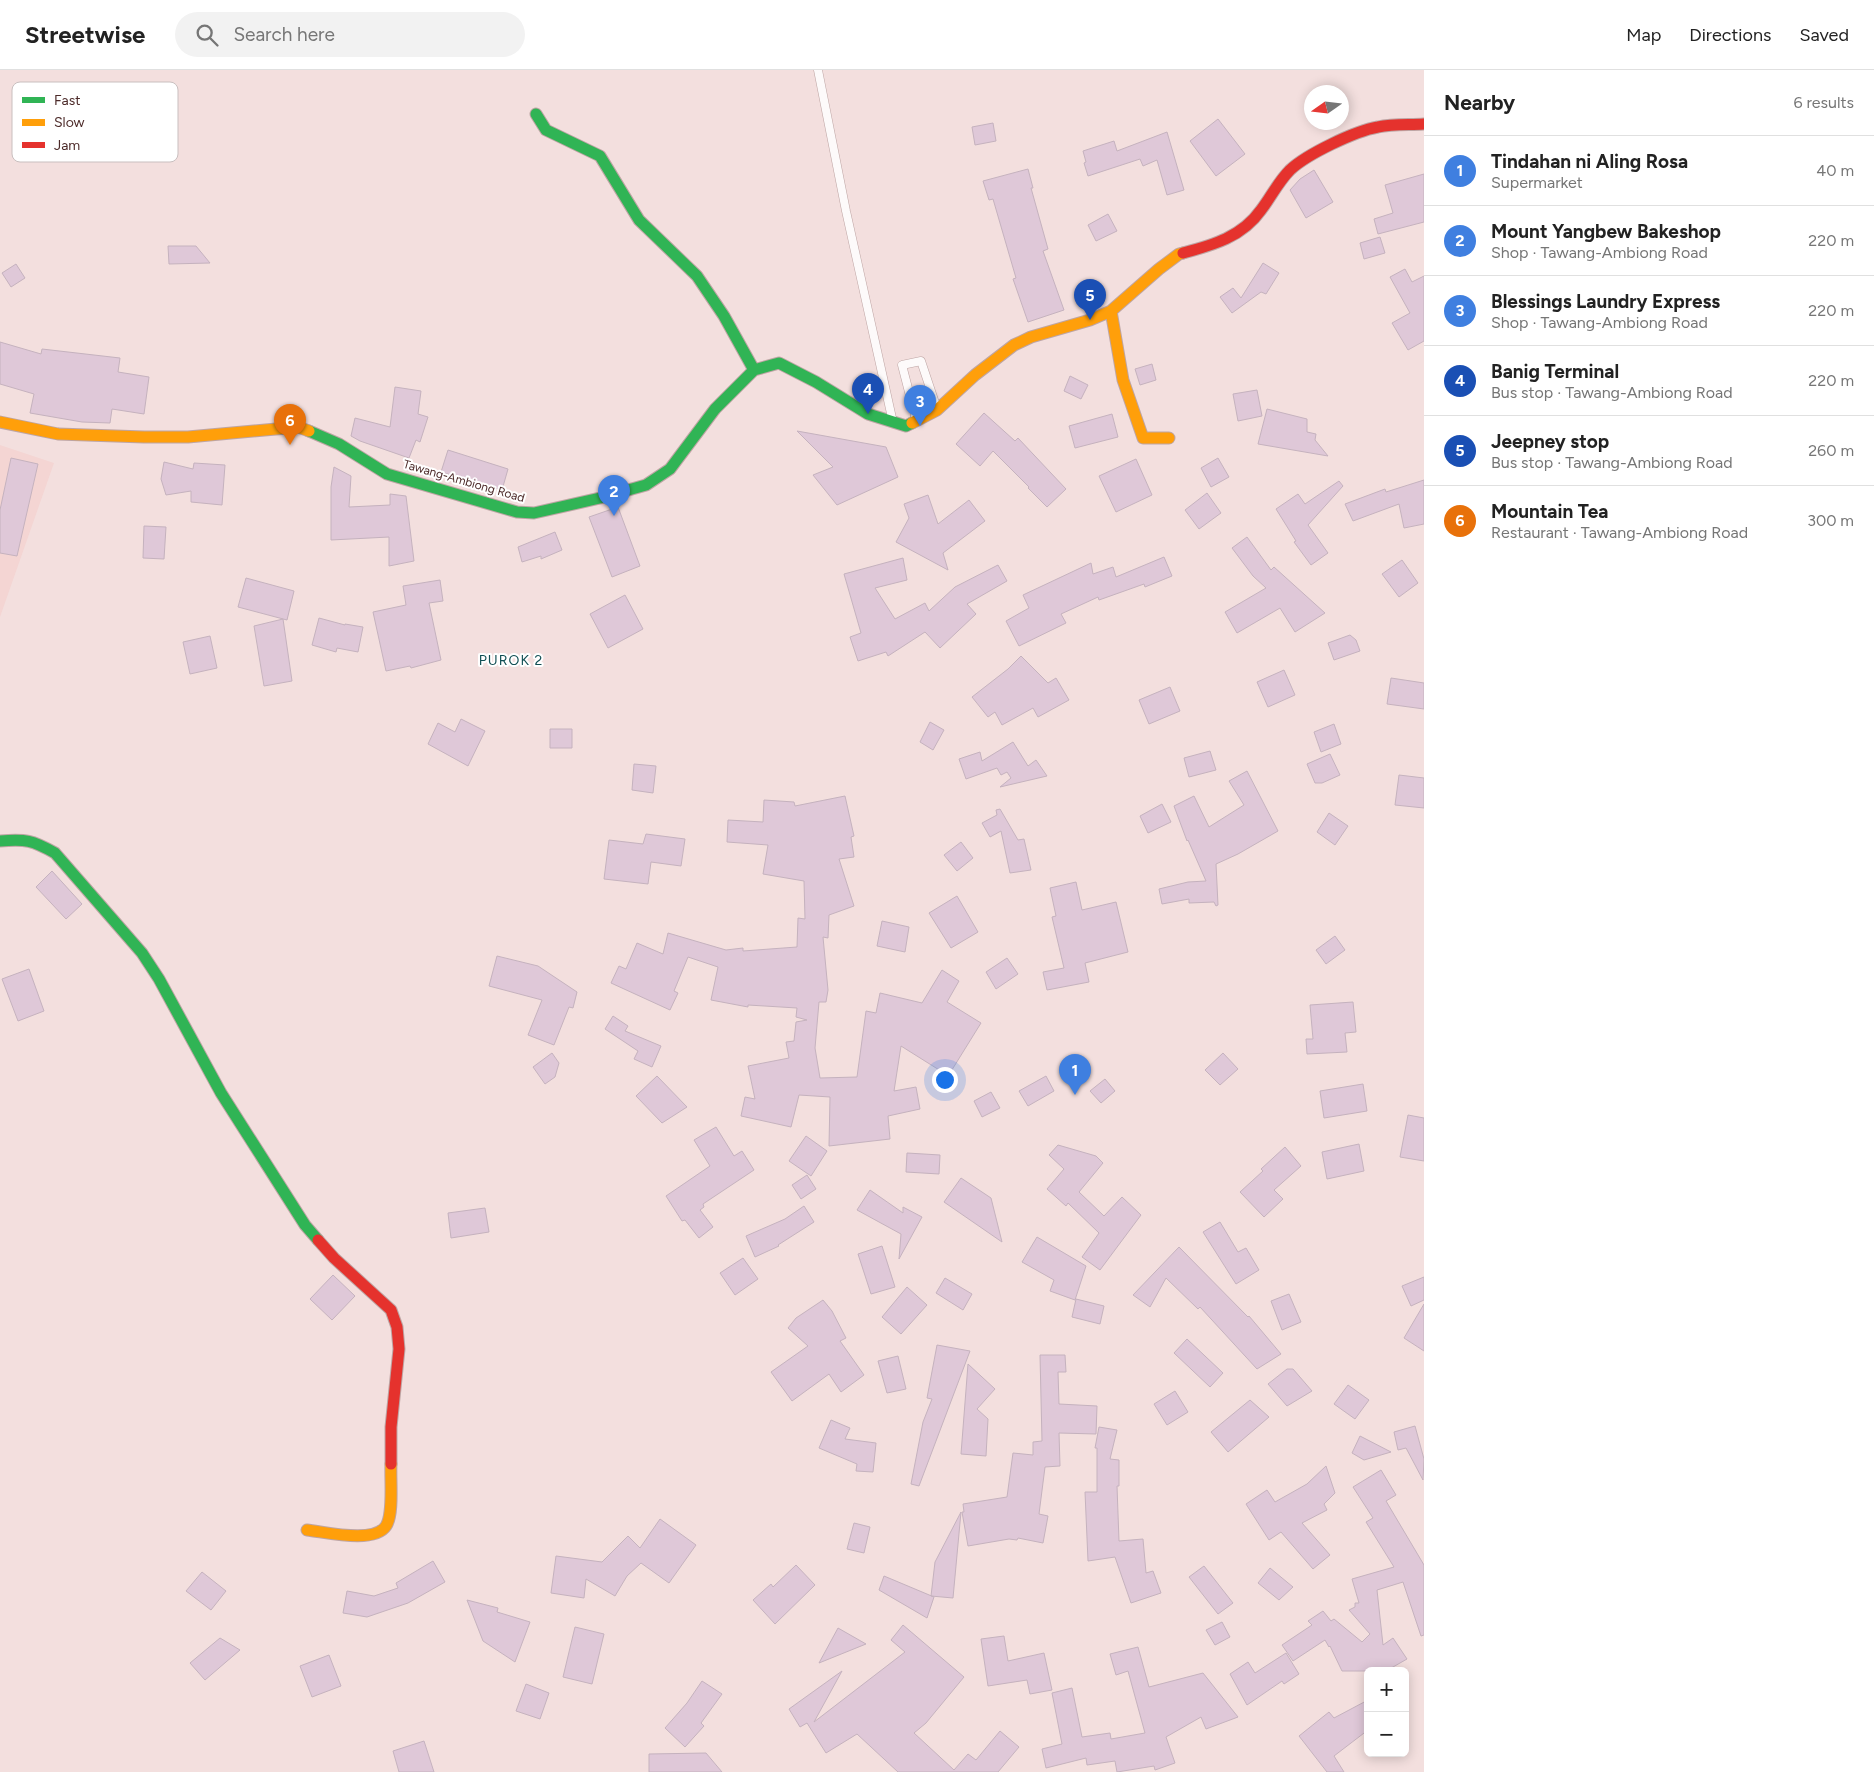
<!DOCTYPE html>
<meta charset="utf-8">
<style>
body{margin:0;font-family:Figtree,sans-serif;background:#f2f2f2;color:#222}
.controls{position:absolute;right:15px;bottom:15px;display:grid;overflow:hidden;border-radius:8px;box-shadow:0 2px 12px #0003}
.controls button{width:45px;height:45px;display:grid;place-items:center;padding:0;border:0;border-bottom:1px solid #e0e0e0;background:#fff;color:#222;font:25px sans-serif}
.compass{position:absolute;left:1304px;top:15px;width:45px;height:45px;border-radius:50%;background:#fff;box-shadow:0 2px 12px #0003;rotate:256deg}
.you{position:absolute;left:944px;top:1009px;width:18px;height:18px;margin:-12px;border:4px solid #fff;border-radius:50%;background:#1a73e8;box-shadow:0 0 0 8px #1a73e833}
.badge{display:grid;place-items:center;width:32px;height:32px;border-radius:50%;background:#db2777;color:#fff;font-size:16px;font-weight:700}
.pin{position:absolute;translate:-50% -41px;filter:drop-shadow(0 1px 2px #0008)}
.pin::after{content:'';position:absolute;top:26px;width:18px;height:15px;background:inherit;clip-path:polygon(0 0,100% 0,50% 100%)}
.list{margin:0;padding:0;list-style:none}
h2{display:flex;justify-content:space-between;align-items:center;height:65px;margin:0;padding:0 20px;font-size:21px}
h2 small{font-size:16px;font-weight:400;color:#767676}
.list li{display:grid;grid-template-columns:32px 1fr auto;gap:15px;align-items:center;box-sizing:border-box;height:70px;padding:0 20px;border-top:1px solid #e0e0e0}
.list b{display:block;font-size:19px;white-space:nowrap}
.list p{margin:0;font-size:16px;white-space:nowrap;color:#767676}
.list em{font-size:16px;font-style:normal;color:#767676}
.icon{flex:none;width:28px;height:28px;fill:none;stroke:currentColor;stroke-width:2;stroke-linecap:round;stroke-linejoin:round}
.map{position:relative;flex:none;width:1424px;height:1702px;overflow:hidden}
header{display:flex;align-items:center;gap:30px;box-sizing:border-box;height:70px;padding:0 25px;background:#fff;border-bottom:1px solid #e0e0e0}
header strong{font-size:24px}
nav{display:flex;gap:28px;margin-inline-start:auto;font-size:18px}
.search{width:350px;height:45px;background:#f2f2f2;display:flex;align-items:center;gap:12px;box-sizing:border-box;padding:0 18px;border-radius:28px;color:#767676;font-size:19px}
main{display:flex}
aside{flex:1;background:#fff}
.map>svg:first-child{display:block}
.built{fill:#f4d5d3}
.building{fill:#dfc8d8;stroke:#c5b2be}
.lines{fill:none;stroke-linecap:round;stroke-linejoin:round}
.lane-casing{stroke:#bea5a4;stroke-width:9}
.fast-casing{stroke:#bea5a4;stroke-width:13}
.slow-casing{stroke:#bea5a4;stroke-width:13}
.jam-casing{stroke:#bea5a4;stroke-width:13}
.lane{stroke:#fdfafa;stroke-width:8}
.fast{stroke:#30b455;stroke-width:11}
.slow{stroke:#ff9f0a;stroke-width:11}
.jam{stroke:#e5322d;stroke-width:11}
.labels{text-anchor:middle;stroke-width:4;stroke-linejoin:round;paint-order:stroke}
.street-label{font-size:12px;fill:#4c2a29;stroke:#fff}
.neighbourhood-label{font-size:14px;letter-spacing:1px;fill:#104e53;stroke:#fff}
.key{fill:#fff;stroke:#c9bfbf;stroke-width:1}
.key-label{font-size:14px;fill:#4c2a29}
</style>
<header>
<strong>Streetwise</strong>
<div class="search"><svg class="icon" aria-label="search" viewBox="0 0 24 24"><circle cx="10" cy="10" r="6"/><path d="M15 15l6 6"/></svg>Search here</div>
<nav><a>Map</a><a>Directions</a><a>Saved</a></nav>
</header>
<main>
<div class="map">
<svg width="1424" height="1702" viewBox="0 0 1424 1702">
<rect width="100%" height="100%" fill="#f3dfde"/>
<path class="built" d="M0 375 54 393 0 547Z"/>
<path class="building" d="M1218 49 1245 84 1216 106 1190 71Z
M993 53 996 71 975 75 972 57Z
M1167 62 1184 120 1167 125 1157 90 1143 96 1140 89 1088 106 1084 93 1086 92 1083 81 1114 71 1117 81Z
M1028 99 1033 118H1031L1048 179 1043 181 1064 240 1028 252 1013 209 1016 208 993 129 989 130 983 111Z
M1314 100 1333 132 1306 148 1290 120 1300 109Z
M1424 104V152L1378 164 1374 149 1393 143 1385 115Z
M1108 144 1117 161 1096 171 1088 155Z
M1380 167 1385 183 1364 189 1360 173Z
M168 176H196L210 193 169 194Z
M1263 193 1279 203 1266 224 1261 222 1232 243 1220 227 1233 218 1241 228Z
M16 194 25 208 11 217 2 203Z
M1405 199 1412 212 1424 206V271L1408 280 1392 253 1410 243 1390 207Z
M0 272 41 284 42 279 120 288 118 302 149 307 144 344 112 339 110 353 82 352 30 343 34 324 0 314Z
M1152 294 1156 310 1140 315 1135 299Z
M1070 306 1088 315 1081 329 1064 321Z
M395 317 421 321 418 344 428 347 420 372 416 370 409 388 360 371 351 366 355 348 390 357Z
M1257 320 1262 346 1238 351 1233 324Z
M1267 339 1307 349V362L1316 364 1315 370 1328 386 1258 374Z
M984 343 1015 371 1018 368 1066 419 1047 437 1028 418 1029 417 993 381 980 396 956 374Z
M1112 344 1118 367 1075 378 1069 356Z
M797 361 886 377 898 407 837 435 813 405 833 397Z
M448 380 508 399 502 420 441 402Z
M11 388 38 394 17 486 0 483V440Z
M1218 388 1229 407 1211 417 1201 398Z
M1136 389 1152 425 1116 442 1099 406Z
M164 392 193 399 194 393 225 395 222 435 191 432V421L166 425 161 409Z
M334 397 351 406 349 437 390 435V424L406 426 414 491 389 496V467L331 470V417Z
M1424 410V454L1404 458 1399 434 1353 451 1345 434 1385 419 1386 422Z
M1339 411 1343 416 1308 455 1328 483 1311 495 1294 472 1296 471 1276 439 1298 424 1305 434Z
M1207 423 1221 443 1199 459 1185 440Z
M928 425 938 454 969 430 985 451 943 483 948 500 896 472 909 448 904 434Z
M618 437 640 496 612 507 589 447Z
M144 456 166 457 164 489 143 488Z
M555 462 562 480 541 489V486L522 492 518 477Z
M1247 467 1271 500 1274 497 1325 543 1295 562 1280 538 1237 563 1225 542 1266 518 1253 506 1232 478Z
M1164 487 1172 506 1145 517 1144 514 1099 530 1098 527 1061 544 1066 553 1019 576 1006 551 1029 538 1023 525 1091 493 1093 504 1113 497 1116 507Z
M903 488 907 510 875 518 895 549 925 533 929 541 955 517 998 495 1007 511 967 534 976 544 940 578 925 562 888 586 886 582 858 591 850 567 861 563 844 504Z
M1402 490 1418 513 1399 527 1382 504Z
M246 508 294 521 287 550 238 537Z
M440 510 443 531 429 533 441 590 411 598 410 596 386 601 373 542 406 535 403 516Z
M625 525 643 559 608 578 590 544Z
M319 548 345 555V554L363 557 358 582 337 578 336 582 312 575Z
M283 549 292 611 264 616 254 556Z
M1350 565 1356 570 1360 581 1334 590 1328 573Z
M210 566 217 598 190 604 183 572Z
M1021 586 1048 613 1056 608 1069 630 1038 647 1033 638 1002 655 995 642 988 647 972 627 1008 599Z
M1284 600 1295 625 1268 637 1257 612Z
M1391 608 1424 613V639L1387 634Z
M1170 617 1180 641 1149 654 1139 630Z
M461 649 485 661 468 696 428 674 438 653 455 662Z
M930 652 944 660 933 680 920 672Z
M1334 654 1341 674 1321 682 1314 662Z
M550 659H572V678H550Z
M1013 672 1028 696 1036 690 1047 706 1000 717 1011 708 1007 702 1001 705 997 698 966 709 959 689 980 682 982 691Z
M1210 681 1216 700 1189 707 1184 688Z
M1330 684 1340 705 1322 713H1315L1307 694Z
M634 694 656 696 653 723 632 720Z
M1247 701 1278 761 1238 784 1216 794 1218 835 1216 836 1214 832 1189 833V829L1162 834 1159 819 1188 812 1206 811 1188 770 1187 771 1174 736 1194 726 1209 757 1244 735 1229 711Z
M1399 705 1424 708V738L1395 735Z
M845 726 854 766 851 767 854 787 839 789 854 836 829 845 828 868 823 867 828 920 826 932H819L815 978 820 1008 857 1007 866 941 876 943 880 923 922 933 942 900 959 911 947 932 981 953 950 1003H944L901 976 894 1021 916 1017 920 1039 888 1046 890 1069 829 1076 830 1027 799 1025 791 1057 741 1046 745 1027 755 1029 748 996 789 988 786 972 794 971 796 952 807 950 796 947 797 938 748 935V937L711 930 718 897 688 887 674 921 678 923 670 940 611 913 619 896 626 899 637 873 663 884 668 863 726 880 743 878V881L797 877 798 848 805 849 804 811 763 804 768 775 727 772 728 750 763 752 764 730 794 732 795 736Z
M1162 734 1171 752 1148 763 1140 746Z
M1000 739 1018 770 1024 769 1031 800 1010 803 1001 761 990 767 982 753 997 745 996 740Z
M1329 743 1348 756 1335 775 1317 762Z
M646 764 685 769 681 796 651 792 648 814 604 809 609 770 643 774Z
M961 772 973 788 957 801 944 785Z
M52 801 82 834 66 849 36 817Z
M1076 812 1082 840 1116 832 1128 882 1085 893 1089 912 1047 920 1043 902 1064 898 1052 847 1056 846 1050 818Z
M957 826 978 862 951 878 929 843Z
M882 851 909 857 905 882 877 876Z
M1335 866 1345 880 1326 894 1316 880Z
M497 886 538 896 577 922 573 938 569 937 554 975 528 965 542 930 489 916Z
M1007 888 1018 904 996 919 986 902Z
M29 899 44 941 18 951 2 909Z
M1353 932 1356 962 1345 963 1347 982 1307 984 1306 969H1313L1310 935Z
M613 946 628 956 625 961 661 976 652 997 634 989 638 981 605 959Z
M552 983 559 993 555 1007 545 1014 533 997Z
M1223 983 1238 999 1220 1015 1205 1000Z
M657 1006 687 1037 662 1053 636 1026Z
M1046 1006 1054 1021 1028 1036 1019 1021Z
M1105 1009 1115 1021 1101 1033 1090 1021Z
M1363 1014 1367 1041 1324 1048 1320 1021Z
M991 1022 1000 1038 982 1047 974 1031Z
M1408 1045 1424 1048V1091L1400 1087Z
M716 1057 734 1086 742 1081 754 1100 703 1134 704 1137 700 1140 713 1157 699 1168 685 1150 682 1151 666 1126 710 1096 694 1070Z
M806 1066 827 1081 811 1106 789 1091Z
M1359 1074 1364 1101 1327 1109 1322 1082Z
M1058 1075 1096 1086 1103 1093 1079 1122 1104 1146 1122 1127 1141 1145 1100 1200 1082 1187 1099 1163 1068 1133 1066 1136 1047 1119 1064 1099 1049 1085Z
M1285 1077 1301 1096 1274 1120 1283 1129 1264 1147 1240 1122 1263 1101 1261 1099Z
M907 1083 940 1085 939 1104 906 1102Z
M807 1105 816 1119 801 1129 792 1115Z
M961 1108 991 1128 1002 1172 944 1132Z
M870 1120 903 1143V1137L922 1147 899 1189 901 1164 857 1140Z
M804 1136 814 1152 778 1175 779 1176 755 1187 746 1166 785 1149Z
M485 1138 489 1162 451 1168 448 1143Z
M1220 1152 1238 1182 1246 1178 1259 1200 1236 1214 1203 1162Z
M1037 1167 1086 1196 1075 1230 1050 1221 1054 1210 1022 1192Z
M882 1176 895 1217 871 1224 858 1184Z
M1179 1177 1248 1247 1249 1246 1281 1284 1257 1299 1200 1237 1198 1239 1166 1208 1150 1237 1133 1225Z
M743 1188 758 1209 735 1225 720 1203Z
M333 1205 355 1226 332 1250 310 1229Z
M1424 1207V1230L1411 1236 1402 1216Z
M945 1208 972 1224 963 1240 936 1223Z
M907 1217 927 1235 901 1264 882 1247Z
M1289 1224 1301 1252 1282 1260 1271 1231Z
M1076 1229 1104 1236 1100 1254 1072 1247Z
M823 1230 832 1241 846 1268 840 1271 864 1305 841 1322 829 1304 792 1331 771 1302 808 1276 788 1258 796 1248Z
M1424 1234V1281L1404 1268Z
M1187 1269 1223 1303 1210 1317 1174 1283Z
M937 1275 970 1281 919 1416 911 1414 923 1352 932 1329 927 1328Z
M1040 1285H1065L1066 1302H1058L1059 1334 1097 1336 1096 1364 1059 1363 1060 1396 1045 1397 1039 1444 1048 1446 1043 1473 1018 1468 1017 1470 1009 1469 968 1476 962 1442H964L963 1434 1007 1427 1013 1383 1033 1385V1372L1042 1371Z
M898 1286 906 1319 887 1323 878 1291Z
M968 1294 995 1319 977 1339 988 1349 986 1386 961 1384Z
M1287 1299H1293L1312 1321 1287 1336 1268 1314Z
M1348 1315 1369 1330 1355 1349 1334 1334Z
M1175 1321 1188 1342 1167 1355 1154 1334Z
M1250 1330 1269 1347 1228 1382 1211 1362Z
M831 1350 850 1358 845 1369 876 1373 873 1402 856 1401 857 1394 819 1378Z
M1415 1356 1424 1389 1423 1410 1406 1378 1398 1380 1394 1362Z
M1099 1357 1117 1360 1110 1389 1119 1390V1416H1117L1119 1471 1143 1469 1146 1503 1153 1501 1161 1523 1131 1533 1115 1487 1088 1491 1085 1422H1097V1378H1095Z
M1360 1366 1391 1382 1364 1390 1352 1383Z
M1326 1396 1335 1423 1324 1434 1327 1440 1302 1453 1330 1485 1313 1499 1281 1462 1269 1470 1246 1434 1267 1420 1275 1432 1307 1414Z
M1381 1400 1396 1425 1386 1431 1424 1495V1565L1421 1566 1403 1512 1377 1520 1383 1575 1393 1568 1407 1589 1386 1601H1342L1330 1576 1329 1577 1325 1570 1293 1591 1282 1575 1312 1555 1308 1551 1323 1541 1331 1551 1334 1549 1362 1572 1370 1564 1349 1540 1355 1537V1533H1359L1352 1509 1394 1497 1366 1452 1373 1448 1353 1417Z
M961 1442 953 1528 931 1526 935 1492Z
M660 1449 696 1475 669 1513 641 1493 627 1506 615 1526 586 1509 584 1528 551 1523 556 1486 602 1492 628 1466 640 1478Z
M854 1453 870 1457 864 1483 847 1479Z
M433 1491 445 1512 408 1533 367 1547 343 1543 347 1521 374 1526 398 1518 396 1513Z
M796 1495 815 1515 775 1554 753 1530 771 1514 773 1517Z
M1204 1496 1233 1533 1218 1544 1189 1507Z
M1270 1498 1293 1517 1279 1530 1258 1513Z
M202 1502 226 1521 211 1540 186 1521Z
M884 1506 934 1527 927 1548 879 1520Z
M467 1530 498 1538 497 1542 530 1552 515 1592 483 1571Z
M1222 1552 1230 1567 1215 1575 1206 1560Z
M903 1555 964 1607 926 1653 914 1663 954 1700 968 1684 976 1690 1000 1661 1019 1677 998 1702H898L857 1664 826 1683 807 1653 800 1657 789 1639 842 1601 814 1652 905 1582 891 1570Z
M575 1557 604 1564 592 1614 563 1607Z
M838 1558 866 1574 819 1593Z
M1004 1566 1008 1591 1044 1583 1052 1620 1030 1624 1027 1610 988 1616 981 1569Z
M220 1568 240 1580 205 1610 190 1593Z
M1138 1577 1149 1617 1203 1603 1238 1647 1206 1659 1201 1647 1166 1667 1175 1693 1155 1700 1154 1696 1117 1702 1115 1691 1087 1695 1086 1688 1046 1698 1042 1679 1062 1674 1052 1623 1072 1618 1082 1667 1110 1663 1111 1669 1145 1663 1128 1601 1116 1605 1110 1584Z
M1286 1583 1299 1604 1284 1614 1282 1611 1247 1635 1230 1604 1248 1592 1255 1603Z
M329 1585 341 1616 312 1627 300 1596Z
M702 1611 722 1624 701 1653 704 1656 685 1677 665 1658 687 1633Z
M526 1614 549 1623 540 1649 516 1641Z
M1368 1630V1660L1334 1686 1344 1702H1327L1299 1666 1329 1642 1334 1648Z
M424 1671 434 1702H399L393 1681Z
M706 1683 722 1702H649V1684Z"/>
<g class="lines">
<g class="lane-casing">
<path id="lane" d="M818 0 846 141 892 348
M916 349 902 295 921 291 936 336"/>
</g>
<g class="fast-casing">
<path id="fast" d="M536 44 546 60 600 86 639 150 697 206 724 246 754 300
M309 361 339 374 387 404 517 442 534 443 600 428 646 415 670 399 715 339 754 300 779 293 816 312 868 344 906 356 912 353
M0 771C26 769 32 770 55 783L142 883 159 909 221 1023 305 1155 318 1170"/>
</g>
<g class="slow-casing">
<path id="slow" d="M1111 241 1123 310 1143 368H1169
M0 352 58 364 144 367H188L298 357 309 361
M912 353 937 340 975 305 1014 275 1031 267 1090 250 1111 241 1159 199 1179 184 1183 183
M307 1460C326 1462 374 1474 386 1456 394 1444 390 1409 391 1394"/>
</g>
<g class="jam-casing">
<path id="jam" d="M1183 183C1213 175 1242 167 1261 140 1271 127 1278 112 1290 100 1307 84 1355 61 1378 57 1393 54 1409 55 1424 54
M318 1170 334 1188 391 1240 397 1257 399 1279 391 1357V1394"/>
</g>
<use href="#lane" class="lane"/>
<use href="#fast" class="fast"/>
<use href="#slow" class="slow"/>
<use href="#jam" class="jam"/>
</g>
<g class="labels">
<g class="street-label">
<text transform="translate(464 411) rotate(16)" y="4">Tawang-Ambiong Road</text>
</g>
<g class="neighbourhood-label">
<text x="511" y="595">PUROK 2</text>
</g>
</g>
<rect x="12" y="12" width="166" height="80" rx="8" class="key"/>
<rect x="22" y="27" width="23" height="6" fill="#30b455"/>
<rect x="22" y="49" width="23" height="7" fill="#ff9f0a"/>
<rect x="22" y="72" width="23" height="6" fill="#e5322d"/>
<g class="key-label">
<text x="54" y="35">Fast</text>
<text x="54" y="57">Slow</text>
<text x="54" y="80">Jam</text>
</g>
</svg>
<div class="controls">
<button>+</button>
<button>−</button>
</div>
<svg class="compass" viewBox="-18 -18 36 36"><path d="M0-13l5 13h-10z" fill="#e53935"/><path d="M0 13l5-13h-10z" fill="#767676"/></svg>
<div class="you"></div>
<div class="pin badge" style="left:1075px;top:1025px;background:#3f7fe0">1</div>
<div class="pin badge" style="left:614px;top:446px;background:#3f7fe0">2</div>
<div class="pin badge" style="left:920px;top:356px;background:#3f7fe0">3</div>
<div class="pin badge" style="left:868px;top:344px;background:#1a4fb4">4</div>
<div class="pin badge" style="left:1090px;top:250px;background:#1a4fb4">5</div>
<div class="pin badge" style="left:290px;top:375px;background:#e8710a">6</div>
</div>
<aside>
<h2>Nearby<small>6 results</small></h2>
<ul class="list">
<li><span class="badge" style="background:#3f7fe0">1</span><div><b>Tindahan ni Aling Rosa</b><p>Supermarket</p></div><em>40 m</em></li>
<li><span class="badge" style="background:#3f7fe0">2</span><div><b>Mount Yangbew Bakeshop</b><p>Shop · Tawang-Ambiong Road</p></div><em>220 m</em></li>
<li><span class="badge" style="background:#3f7fe0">3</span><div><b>Blessings Laundry Express</b><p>Shop · Tawang-Ambiong Road</p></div><em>220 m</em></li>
<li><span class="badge" style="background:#1a4fb4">4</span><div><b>Banig Terminal</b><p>Bus stop · Tawang-Ambiong Road</p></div><em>220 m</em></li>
<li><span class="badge" style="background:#1a4fb4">5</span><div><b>Jeepney stop</b><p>Bus stop · Tawang-Ambiong Road</p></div><em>260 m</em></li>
<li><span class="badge" style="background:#e8710a">6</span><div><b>Mountain Tea</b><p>Restaurant · Tawang-Ambiong Road</p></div><em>300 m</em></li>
</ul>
</aside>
</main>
